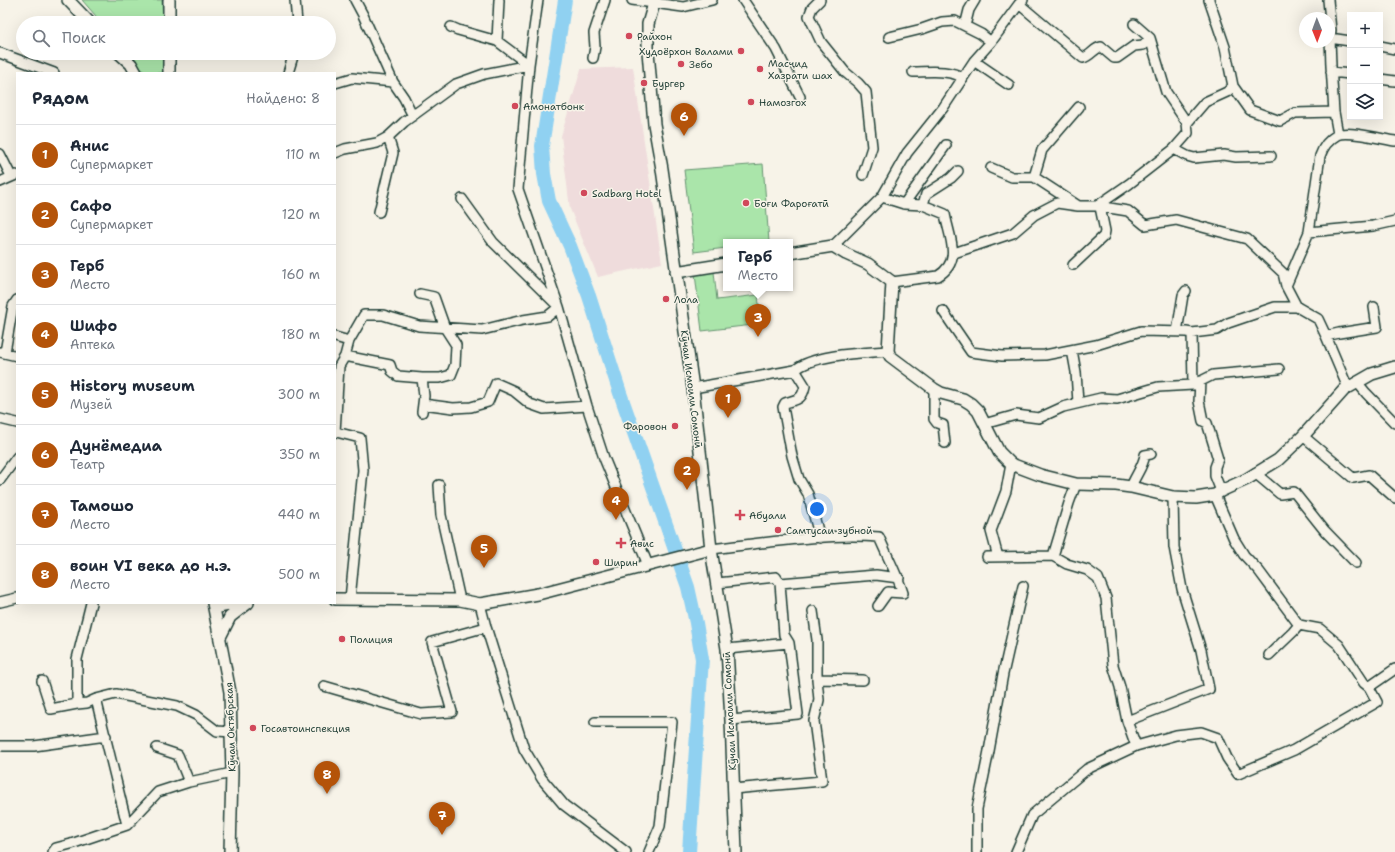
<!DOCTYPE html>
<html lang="ru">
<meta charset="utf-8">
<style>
body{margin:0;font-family:"Shantell Sans",sans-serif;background:#f6f6f7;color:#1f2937}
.controls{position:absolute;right:12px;top:12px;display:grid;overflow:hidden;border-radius:0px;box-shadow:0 4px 16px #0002}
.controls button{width:36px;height:36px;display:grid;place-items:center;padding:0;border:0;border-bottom:1px solid #e0e1e3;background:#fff;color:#1f2937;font:20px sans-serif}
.compass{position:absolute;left:1299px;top:12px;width:36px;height:36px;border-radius:50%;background:#fff;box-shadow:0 4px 16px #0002;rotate:179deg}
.you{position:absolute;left:817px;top:509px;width:14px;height:14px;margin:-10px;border:3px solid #fff;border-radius:50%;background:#1a73e8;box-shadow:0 0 0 6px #1a73e833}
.badge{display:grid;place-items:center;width:26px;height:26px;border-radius:50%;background:#b45309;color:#fff;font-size:13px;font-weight:700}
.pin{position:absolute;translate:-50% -33px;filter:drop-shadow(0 1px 2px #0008)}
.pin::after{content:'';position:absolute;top:21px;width:14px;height:12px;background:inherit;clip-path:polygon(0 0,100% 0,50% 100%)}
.popup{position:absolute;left:723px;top:239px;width:70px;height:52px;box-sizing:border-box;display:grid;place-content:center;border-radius:0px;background:#fff;filter:drop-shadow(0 1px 3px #0005);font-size:13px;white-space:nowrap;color:#747a83}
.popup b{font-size:15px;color:#1f2937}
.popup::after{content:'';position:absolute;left:50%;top:100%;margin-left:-8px;border:8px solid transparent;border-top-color:#fff}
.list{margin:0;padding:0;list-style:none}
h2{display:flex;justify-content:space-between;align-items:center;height:52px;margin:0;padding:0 16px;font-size:17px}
h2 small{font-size:13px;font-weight:400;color:#747a83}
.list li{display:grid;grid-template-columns:26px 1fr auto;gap:12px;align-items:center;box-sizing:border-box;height:60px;padding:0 16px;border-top:1px solid #e0e1e3}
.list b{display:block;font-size:15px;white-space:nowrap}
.list p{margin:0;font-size:13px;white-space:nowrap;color:#747a83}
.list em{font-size:13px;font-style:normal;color:#747a83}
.icon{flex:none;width:22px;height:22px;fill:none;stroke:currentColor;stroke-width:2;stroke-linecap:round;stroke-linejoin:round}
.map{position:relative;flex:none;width:1395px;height:852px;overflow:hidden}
.search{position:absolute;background:#fff;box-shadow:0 4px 16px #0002;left:16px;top:16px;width:320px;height:44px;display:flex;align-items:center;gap:10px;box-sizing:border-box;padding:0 14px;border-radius:22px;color:#747a83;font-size:15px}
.panel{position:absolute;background:#fff;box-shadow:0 4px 16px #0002;left:16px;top:72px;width:320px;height:532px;border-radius:0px}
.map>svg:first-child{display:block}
.built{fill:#efdcdc}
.green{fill:#aae5aa;stroke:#64916f}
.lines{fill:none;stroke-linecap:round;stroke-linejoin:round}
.river{stroke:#90d1f1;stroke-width:14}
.minor-casing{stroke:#1f3d34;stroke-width:12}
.major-casing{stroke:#1f3d34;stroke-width:14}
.minor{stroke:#f7f3e8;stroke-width:9}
.major{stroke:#f7f3e8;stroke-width:11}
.poi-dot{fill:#d1495b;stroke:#f7f3e8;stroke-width:1.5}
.labels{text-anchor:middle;stroke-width:3;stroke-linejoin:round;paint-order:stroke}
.poi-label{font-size:10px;fill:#1f3d34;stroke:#f7f3e8;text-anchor:start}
.street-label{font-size:10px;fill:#1f3d34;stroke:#f7f3e8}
</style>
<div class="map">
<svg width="1395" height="852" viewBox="0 0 1395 852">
<rect width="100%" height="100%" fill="#f7f3e8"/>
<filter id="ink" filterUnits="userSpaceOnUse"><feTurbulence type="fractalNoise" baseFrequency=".025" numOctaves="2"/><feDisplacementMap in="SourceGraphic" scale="8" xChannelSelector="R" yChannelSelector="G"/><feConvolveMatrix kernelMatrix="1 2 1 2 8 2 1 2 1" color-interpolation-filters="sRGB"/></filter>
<g filter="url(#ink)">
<path class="built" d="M633 67 662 263 598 277 570 209 561 136 581 69Z"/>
<path class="green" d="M82 0H162L163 23H102Z
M127 53H165L166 73H145Z
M763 164 769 242H726V248L694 252 684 170Z
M714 272 717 300 758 295 761 324 702 331 695 274Z"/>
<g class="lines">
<path class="river" d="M565 0 542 146 544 174 549 201 570 246 589 296 620 393 688 587 696 623 702 659 689 852"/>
<g class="minor-casing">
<path id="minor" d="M295 0 297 23
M355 0 363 15 393 82
M538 0 529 65 518 189 559 307 587 406 604 458 648 565
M632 0 683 7 712 0
M743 0 776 49 800 97
M820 0 812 8 809 16 821 42 845 72 858 83 866 92 872 147 863 175
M1209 0 1225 47 1233 86 1250 110 1280 121 1295 113 1334 112
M1328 0 1331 30 1330 38 1331 66 1334 112 1338 134
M1019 4 1083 58C1091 56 1094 48 1101 47L1114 58H1117L1134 46 1143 45 1150 38
M965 26 969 10 975 0
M451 27 458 30 497 41 529 65
M889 37 922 29 942 22 955 21 981 34 991 42
M1330 38 1350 41
M497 41 499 0
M1380 46 1395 49
M0 53 54 73
M593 58 595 47 594 33 605 0
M974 61 1009 85
M913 72C928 72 950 69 963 78
M1331 72 1350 74
M288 73 294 53
M1380 79 1395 81
M335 83 352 78 393 82 404 98 413 116
M1187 123 1205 102 1227 92 1233 86
M1174 149 1187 156 1194 158 1224 155 1236 157 1271 156
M335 153 345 149 377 143 388 137 404 122 456 84 484 74 529 65
M0 154 11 176
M991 168 1012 177H1034
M0 182 16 175
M882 197 904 204 923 205 945 214C949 237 963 261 938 276L892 282
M904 204 946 145
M923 205 926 194 951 178 958 171
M1077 205 1034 177 1042 150 1079 107
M1097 206 1129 184 1174 149 1188 133 1187 123 1166 92 1150 38 1134 24
M379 212 393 153 388 137
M1309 232 1373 226 1395 221
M833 246 882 197 907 153 943 108 974 61 991 42 1019 4 1023 0
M954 252H957L1013 233 1034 215 1057 203 1078 206H1097L1128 211 1145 225 1176 220 1247 239 1283 273 1286 286 1297 307 1318 319 1326 336 1348 388
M1073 265 1104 236 1105 231 1100 207
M1286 286 1309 232 1320 156C1323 147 1328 140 1337 135 1347 130 1382 139 1395 141
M943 311 971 352 1002 356 1045 355 1096 345 1141 331 1186 332 1192 333 1217 330 1228 323 1275 307H1297
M1177 332 1183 295 1186 291
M1326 336 1339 333 1377 327 1374 307
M335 337 349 341
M1072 350 1076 372 1078 403
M0 352 17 356
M5 352 13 306 17 300
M345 356 390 365 392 371 398 376 422 378H440L451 375 455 365 456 345 445 328 434 297 420 294
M1200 381 1199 401 1203 421 1207 423 1218 459 1215 467V476L1221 491
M1357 382 1366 393 1395 423
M1195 384 1213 375 1279 369
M693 388 795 370
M934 389V419L937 423 943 425 945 443
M423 404 453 408 471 407 488 402 496 383 514 391 530 404 544 409 587 406
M422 412 424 396 422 378
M0 419 17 423
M984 424 1016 415 1039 418 1063 407 1101 398 1117 399 1158 387 1193 385 1192 333
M335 432 339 366 345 356 349 341 364 315H383L419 326 482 330 523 320 548 316 559 307 493 242 462 199
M336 432 360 438 363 470 350 599
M1303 436 1353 478 1369 475 1395 498
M1255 473 1280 494 1294 492 1325 531 1356 563
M0 480 17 457
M439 485 441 515 460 600
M1131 487C1135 476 1143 467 1145 455L1151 454
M1215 495 1234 539 1244 555 1259 571 1299 625 1320 629 1339 645 1364 683 1369 687 1395 669
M820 538 808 494 799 479 792 456 783 407 785 403C798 399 802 400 805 386L795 370C814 354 863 353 888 351
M711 549C766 543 823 533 879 537 887 556 897 574 903 593L888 592 878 606
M1053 556 1067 564 1087 570 1098 578 1106 598 1113 665 1120 687 1127 721
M987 557 1053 556 1069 503 1076 484
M998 557 991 531 1006 491 1011 464
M717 583 776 577 780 583 784 635 789 643 727 649
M780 583 876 575 899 578
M0 602 17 598
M91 603 77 659V704L87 703 96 699 127 825 158 792 189 782 232 773
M480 604 486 627 524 749 542 779 564 805 626 852
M1269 655 1293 632 1299 625
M817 679 863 680
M42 681 51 709 77 704
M324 686 421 714 452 712 432 642 486 627
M96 699 116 694 177 706 196 715 217 731 232 732
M731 720 798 714 789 643
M595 722H672L660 826 649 852
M0 746H34L106 736
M1136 746 1176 735 1201 732 1218 738 1227 758 1238 774 1294 750 1377 702 1369 687
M157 748 178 755 189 782
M733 789 822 781 814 721 819 700 817 679V640L813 611
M53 852 56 848 71 844 127 825
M977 852V809L989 751 1003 674 1023 586
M1016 852 1032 815 1087 769 1136 746 1127 721 1209 689 1201 650 1182 589 1174 547 1173 497"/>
</g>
<g class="major-casing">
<path id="major" d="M68 0 90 23
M169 0V23
M655 0 648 24V51L654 124 662 169 693 388 711 549 727 649 731 720 736 852
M119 53 131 64 136 73
M169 53V73
M790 253 833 246 846 254 868 264 892 282 888 351 890 356 934 389 941 393 963 399 971 404 978 411 999 452 1011 464 1040 475 1076 484 1116 485 1131 487 1173 497 1196 498 1215 495 1221 491 1247 479 1278 460 1303 436 1344 390 1372 374 1395 367
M676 272 726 264
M335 599 460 600 480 604 538 594 711 549
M213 603 230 692 232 773 230 852
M214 608 238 603
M220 637 230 617 248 603"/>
</g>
<use href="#minor" class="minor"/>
<use href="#major" class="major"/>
</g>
</g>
<g class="poi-dot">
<circle cx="629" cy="36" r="4"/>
<circle cx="741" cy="51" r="4"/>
<circle cx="681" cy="64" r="4"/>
<circle cx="760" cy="69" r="4"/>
<circle cx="644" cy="83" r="4"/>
<circle cx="751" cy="102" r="4"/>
<circle cx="515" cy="106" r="4"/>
<circle cx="584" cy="193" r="4"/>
<circle cx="746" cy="203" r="4"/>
<circle cx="666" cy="299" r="4"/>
<circle cx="675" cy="426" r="4"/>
<path d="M738 509h4v4h4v4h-4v4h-4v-4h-4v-4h4z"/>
<circle cx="778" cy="530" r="4"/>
<path d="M619 537h4v4h4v4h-4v4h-4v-4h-4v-4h4z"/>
<circle cx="596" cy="562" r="4"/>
<circle cx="342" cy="639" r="4"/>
<circle cx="253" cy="728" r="4"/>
</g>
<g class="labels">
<g class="poi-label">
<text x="637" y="40">Райхон</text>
<text x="733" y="55" text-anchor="end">Худоёрхон Валами</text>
<text x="768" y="67">Масҷид<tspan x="768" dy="12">Хазрати шах</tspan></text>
<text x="689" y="68">Зебо</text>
<text x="652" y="87">Бургер</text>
<text x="759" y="106">Намозгох</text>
<text x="523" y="110">Амонатбонк</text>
<text x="592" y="197">Sadbarg Hotel</text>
<text x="754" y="207">Боғи Фароғатӣ</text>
<text x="674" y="303">Лола</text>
<text x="667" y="430" text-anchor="end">Фаровон</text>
<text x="749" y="519">Абуали</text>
<text x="786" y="534">Самтусаи зубной</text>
<text x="630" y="547">Авис</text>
<text x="604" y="566">Ширин</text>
<text x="350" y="643">Полиция</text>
<text x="261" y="732">Госавтоинспекция</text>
</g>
<g class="street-label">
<text transform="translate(692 389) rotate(83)" y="4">Кӯчаи Исмоили Сомонӣ</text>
<text transform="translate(729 711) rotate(-93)" y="4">Кӯчаи Исмоили Сомонӣ</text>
<text transform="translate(230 727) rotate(-92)" y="4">Кӯчаи Октябрская</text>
</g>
</g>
</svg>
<div class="controls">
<button>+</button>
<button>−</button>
<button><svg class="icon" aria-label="layers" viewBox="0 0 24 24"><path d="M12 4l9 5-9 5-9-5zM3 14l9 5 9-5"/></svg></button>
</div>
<svg class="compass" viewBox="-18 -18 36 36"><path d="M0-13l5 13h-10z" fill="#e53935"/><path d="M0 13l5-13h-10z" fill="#747a83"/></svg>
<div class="you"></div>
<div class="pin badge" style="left:728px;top:418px">1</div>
<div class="pin badge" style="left:687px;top:490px">2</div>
<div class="pin badge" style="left:758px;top:337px">3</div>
<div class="popup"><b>Герб</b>Место</div>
<div class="pin badge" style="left:616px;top:520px">4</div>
<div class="pin badge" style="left:484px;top:568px">5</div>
<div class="pin badge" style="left:684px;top:136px">6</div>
<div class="pin badge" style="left:442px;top:835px">7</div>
<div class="pin badge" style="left:327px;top:794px">8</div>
<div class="search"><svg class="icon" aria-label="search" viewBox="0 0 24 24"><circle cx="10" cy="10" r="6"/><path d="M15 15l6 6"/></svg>Поиск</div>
<section class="panel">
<h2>Рядом<small>Найдено: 8</small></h2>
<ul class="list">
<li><span class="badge">1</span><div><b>Анис</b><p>Супермаркет</p></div><em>110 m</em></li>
<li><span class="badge">2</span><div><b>Сафо</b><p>Супермаркет</p></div><em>120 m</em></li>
<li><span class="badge">3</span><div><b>Герб</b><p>Место</p></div><em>160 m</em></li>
<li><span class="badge">4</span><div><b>Шифо</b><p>Аптека</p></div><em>180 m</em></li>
<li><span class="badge">5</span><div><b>History museum</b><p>Музей</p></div><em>300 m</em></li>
<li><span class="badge">6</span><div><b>Дунёмедиа</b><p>Театр</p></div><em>350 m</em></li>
<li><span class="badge">7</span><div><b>Тамошо</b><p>Место</p></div><em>440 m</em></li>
<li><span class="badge">8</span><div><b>воин VI века до н.э.</b><p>Место</p></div><em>500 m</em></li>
</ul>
</section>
</div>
